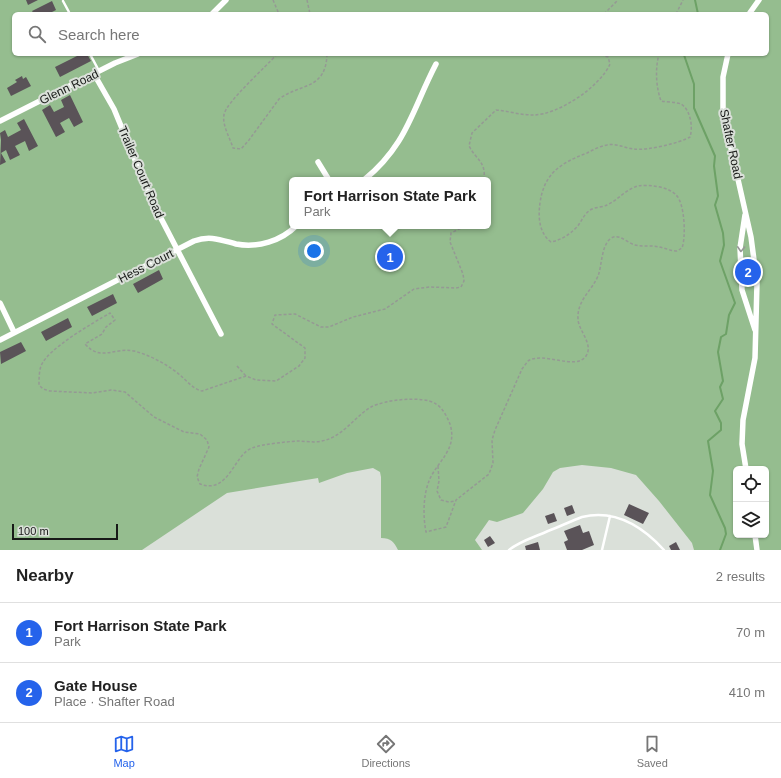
<!DOCTYPE html>
<meta charset="utf-8">
<style>
body{margin:0;font-family:Arial,sans-serif;background:#f2f2f2;color:#222}
.controls{position:absolute;right:12px;bottom:12px;display:grid;overflow:hidden;border-radius:6px;box-shadow:0 1px 3px #0004}
.controls button{width:36px;height:36px;display:grid;place-items:center;padding:0;border:0;border-bottom:1px solid #e0e0e0;background:#fff;color:#222;font:20px sans-serif}
.scale{position:absolute;left:12px;bottom:10px;width:106px;box-sizing:border-box;padding-left:4px;border:2px solid #181a18;border-top:0;font-size:11px;line-height:14px;white-space:nowrap;color:#181a18;-webkit-text-stroke:3px #dae0d9;paint-order:stroke}
.you{position:absolute;left:314px;top:251px;width:14px;height:14px;margin:-10px;border:3px solid #fff;border-radius:50%;background:#1a73e8;box-shadow:0 0 0 6px #1a73e833}
.badge{display:grid;place-items:center;width:26px;height:26px;border-radius:50%;background:#2563eb;color:#fff;font-size:13px;font-weight:700}
.pin{position:absolute;translate:-50% -50%;border:2px solid #fff;box-shadow:0 1px 4px #0006}
.popup{position:absolute;left:289px;top:177px;width:202px;height:52px;box-sizing:border-box;display:grid;place-content:center;border-radius:6px;background:#fff;filter:drop-shadow(0 1px 3px #0005);font-size:13px;white-space:nowrap;color:#767676}
.popup b{font-size:15px;color:#222}
.popup::after{content:'';position:absolute;left:50%;top:100%;margin-left:-8px;border:8px solid transparent;border-top-color:#fff}
.list{margin:0;padding:0;list-style:none}
h2{display:flex;justify-content:space-between;align-items:center;height:52px;margin:0;padding:0 16px;font-size:17px}
h2 small{font-size:13px;font-weight:400;color:#767676}
.list li{display:grid;grid-template-columns:26px 1fr auto;gap:12px;align-items:center;box-sizing:border-box;height:60px;padding:0 16px;border-top:1px solid #e0e0e0}
.list b{display:block;font-size:15px;white-space:nowrap}
.list p{margin:0;font-size:13px;white-space:nowrap;color:#767676}
.list em{font-size:13px;font-style:normal;color:#767676}
.icon{flex:none;width:22px;height:22px;fill:none;stroke:currentColor;stroke-width:2;stroke-linecap:round;stroke-linejoin:round}
.map{position:relative;flex:none;width:781px;height:550px;overflow:hidden}
.search{position:absolute;background:#fff;box-shadow:0 1px 3px #0004;left:12px;right:12px;top:12px;height:44px;display:flex;align-items:center;gap:10px;box-sizing:border-box;padding:0 14px;border-radius:6px;color:#767676;font-size:15px}
.sheet{height:172px;background:#fff}
nav{display:flex;justify-content:space-around;align-items:center;box-sizing:border-box;height:56px;border-top:1px solid #e0e0e0;background:#fff;font-size:11px;color:#767676}
nav a{display:grid;justify-items:center;gap:2px}
nav .on{color:#2563eb}
.map>svg:first-child{display:block}
.green{fill:#95bd8f;fill-rule:evenodd}
.lines{fill:none;stroke-linecap:round;stroke-linejoin:round}
.stream{stroke:#6da166;stroke-width:2}
.building{fill:#5a5358}
.path{stroke:#959994;stroke-width:1.5;stroke-dasharray:3 2;stroke-linecap:butt}
.lane{stroke:#fff;stroke-width:2.5}
.street{stroke:#fff;stroke-width:5.5}
.oneway{stroke:#979897}
.labels{text-anchor:middle;stroke-width:4;stroke-linejoin:round;paint-order:stroke}
.street-label{font-size:12px;fill:#181a18;stroke:#dae0d9}
</style>
<div class="map">
<svg width="781" height="550" viewBox="0 0 781 550">
<rect width="100%" height="100%" fill="#dae0d9"/>
<path class="green" d="M0 0H781V550H694L692 543 659 501 636 475 611 468 582 465 560 468 553 472 543 489 523 513 497 522 489 520 475 540 482 550H398C394 542 391 538 381 538V477L380 472 373 468 347 473 319 483 318 478 227 493 142 550H0ZM14 14H767V54H14ZM292 180H488V226H292ZM736 469H766V535H736Z"/>
<g class="lines">
<path class="stream" d="M695 0 698 14
M687 54 684 55 694 84V108L715 156 714 166 718 196 715 205 723 233 724 245 720 261 735 303 729 315 726 334 721 337 718 352 723 381 720 387 723 399 715 411 721 423V430L708 441 713 471 710 495 725 528 726 534 720 550"/>
</g>
<path class="building" d="M26 0H38L28 5Z
M52 1 56 10 48 14H34L32 11Z
M81 54H87L91 61 60 77 55 67Z
M22 76 23 79 26 77 31 86 11 96 7 88 17 82 15 80Z
M70 95 83 122 74 127 69 118 60 123 65 132 56 137 42 110 50 105 54 112 64 107 61 100Z
M24 119 38 146 29 151 25 141 15 146 20 155 10 160 6 150 1 153 6 162 0 165 1 140 0 133 5 130 8 137 21 130 17 123Z
M159 270 163 279 138 293 133 284Z
M743 270H752V274L744 275Z
M113 294 117 303 92 316 87 307Z
M68 318 72 327 46 341 41 332Z
M21 342 26 351 1 364 0 352Z
M629 504 649 513 643 524 624 515Z
M572 505 575 513 567 516 564 508Z
M554 513 557 521 548 524 545 516Z
M580 525 583 533 589 531 594 545 582 550H567L564 542 568 540 564 531Z
M490 536 495 543 488 547 484 540Z
M538 542 540 550H526L525 546Z
M676 542 680 550H671L669 546Z"/>
<g class="lines">
<path class="path" d="M273 0 279 14
M307 0 310 14
M604 14 618 0
M676 14 683 0
M277 54C267 66 225 103 224 115 222 125 230 138 233 148L241 149 249 140 279 99C301 83 326 90 327 54
M484 180C486 161 477 161 469 146L472 133 496 110C508 111 520 115 533 115 558 115 600 87 610 64L608 57 599 54
M465 226 451 233 450 242 463 274 464 281 461 287 456 288 430 287 414 289 385 309 353 317 329 327H321L295 314 275 315 272 324 305 348V358L299 366 276 381 256 380 246 376 202 391C193 389 187 381 180 375 168 365 150 355 134 351 114 347 101 362 85 344L102 334 106 327 115 320 110 313C93 323 47 349 41 366 39 372 39 379 39 385L43 389 50 391 92 393 111 390 125 392 154 417 184 432 200 434 207 440 209 447 199 469 197 477 200 484C229 495 234 454 252 448 263 444 285 442 297 441 305 441 314 443 322 441 343 437 354 417 371 407 384 400 423 395 436 404 443 408 447 417 450 424 458 450 437 461 429 481 423 496 423 517 426 532L446 527 456 500 489 474 493 463 492 440 495 430 522 369 528 361C543 351 576 371 586 356 594 344 578 330 578 319 577 300 591 292 598 276 602 266 601 247 610 239 618 232 627 243 635 245 643 247 652 245 659 247 665 248 671 251 677 251 679 250 680 249 682 248 686 238 685 203 676 195 669 187 649 184 638 186 626 189 618 200 607 205 603 207 597 207 592 209 584 213 582 221 577 227 569 235 561 240 551 242 539 233 538 217 540 203 544 173 561 163 587 153 593 150 600 146 607 145 616 143 625 148 634 149 646 151 680 143 690 137 693 128 691 110 681 104 676 102 667 102 661 101 656 87 655 69 659 54
M237 366 246 376
M438 466 439 481 437 491 441 500 449 502 455 501"/>
<path class="lane" d="M63 1 70 14
M90 54 99 71
M509 550C520 541 535 537 548 531 559 527 571 521 582 517 615 509 643 527 664 550
M602 550 610 516"/>
<path class="street" d="M212 14 226 0
M749 14 759 0
M728 54 723 77V113L751 237 757 283 755 358 743 420 742 444 746 469
M94 74 114 109 151 199 221 334
M0 121 115 63 138 54
M318 162 329 180
M364 180C407 145 412 110 436 64
M745 215 740 248 742 290 755 330
M0 303 14 332
M0 340 194 241C210 235 221 240 236 244 258 248 281 241 296 226
M755 535 757 550"/>
</g>
<defs><path id="oneway-chevron" d="M-2-3.5L2.5 0L-2 3.5" fill="none" stroke-width="1.6" stroke-linecap="round" stroke-linejoin="round"/></defs>
<use class="oneway" href="#oneway-chevron" transform="translate(741 249) rotate(93)"/>
<g class="labels">
<g class="street-label">
<text transform="translate(69 87) rotate(-26)" y="4">Glenn Road</text>
<text transform="translate(731 144) rotate(78)" y="4">Shafter Road</text>
<text transform="translate(141 172) rotate(67)" y="4">Trailer Court Road</text>
<text transform="translate(146 266) rotate(-27)" y="4">Hess Court</text>
</g>
</g>
</svg>
<div class="controls">
<button><svg class="icon" aria-label="locate" viewBox="0 0 24 24"><circle cx="12" cy="12" r="6"/><path d="M12 2v4M12 18v4M2 12h4M18 12h4"/></svg></button>
<button><svg class="icon" aria-label="layers" viewBox="0 0 24 24"><path d="M12 4l9 5-9 5-9-5zM3 14l9 5 9-5"/></svg></button>
</div>
<div class="scale">100 m</div>
<div class="you"></div>
<div class="pin badge" style="left:390px;top:257px">1</div>
<div class="popup"><b>Fort Harrison State Park</b>Park</div>
<div class="pin badge" style="left:748px;top:272px">2</div>
<div class="search"><svg class="icon" aria-label="search" viewBox="0 0 24 24"><circle cx="10" cy="10" r="6"/><path d="M15 15l6 6"/></svg>Search here</div>
</div>
<section class="sheet">
<h2>Nearby<small>2 results</small></h2>
<ul class="list">
<li><span class="badge">1</span><div><b>Fort Harrison State Park</b><p>Park</p></div><em>70 m</em></li>
<li><span class="badge">2</span><div><b>Gate House</b><p>Place · Shafter Road</p></div><em>410 m</em></li>
</ul>
</section>
<nav>
<a class="on"><svg class="icon" aria-label="map" viewBox="0 0 24 24"><path d="M3 6l6-2 6 2 6-2v14l-6 2-6-2-6 2zM9 4v14M15 6v14"/></svg>Map</a>
<a><svg class="icon" aria-label="directions" viewBox="0 0 24 24"><path d="M12 3l9 9-9 9-9-9zM9 14v-3h6M13 9l2 2-2 2"/></svg>Directions</a>
<a><svg class="icon" aria-label="saved" viewBox="0 0 24 24"><path d="M7 4h10v16l-5-4-5 4z"/></svg>Saved</a>
</nav>
